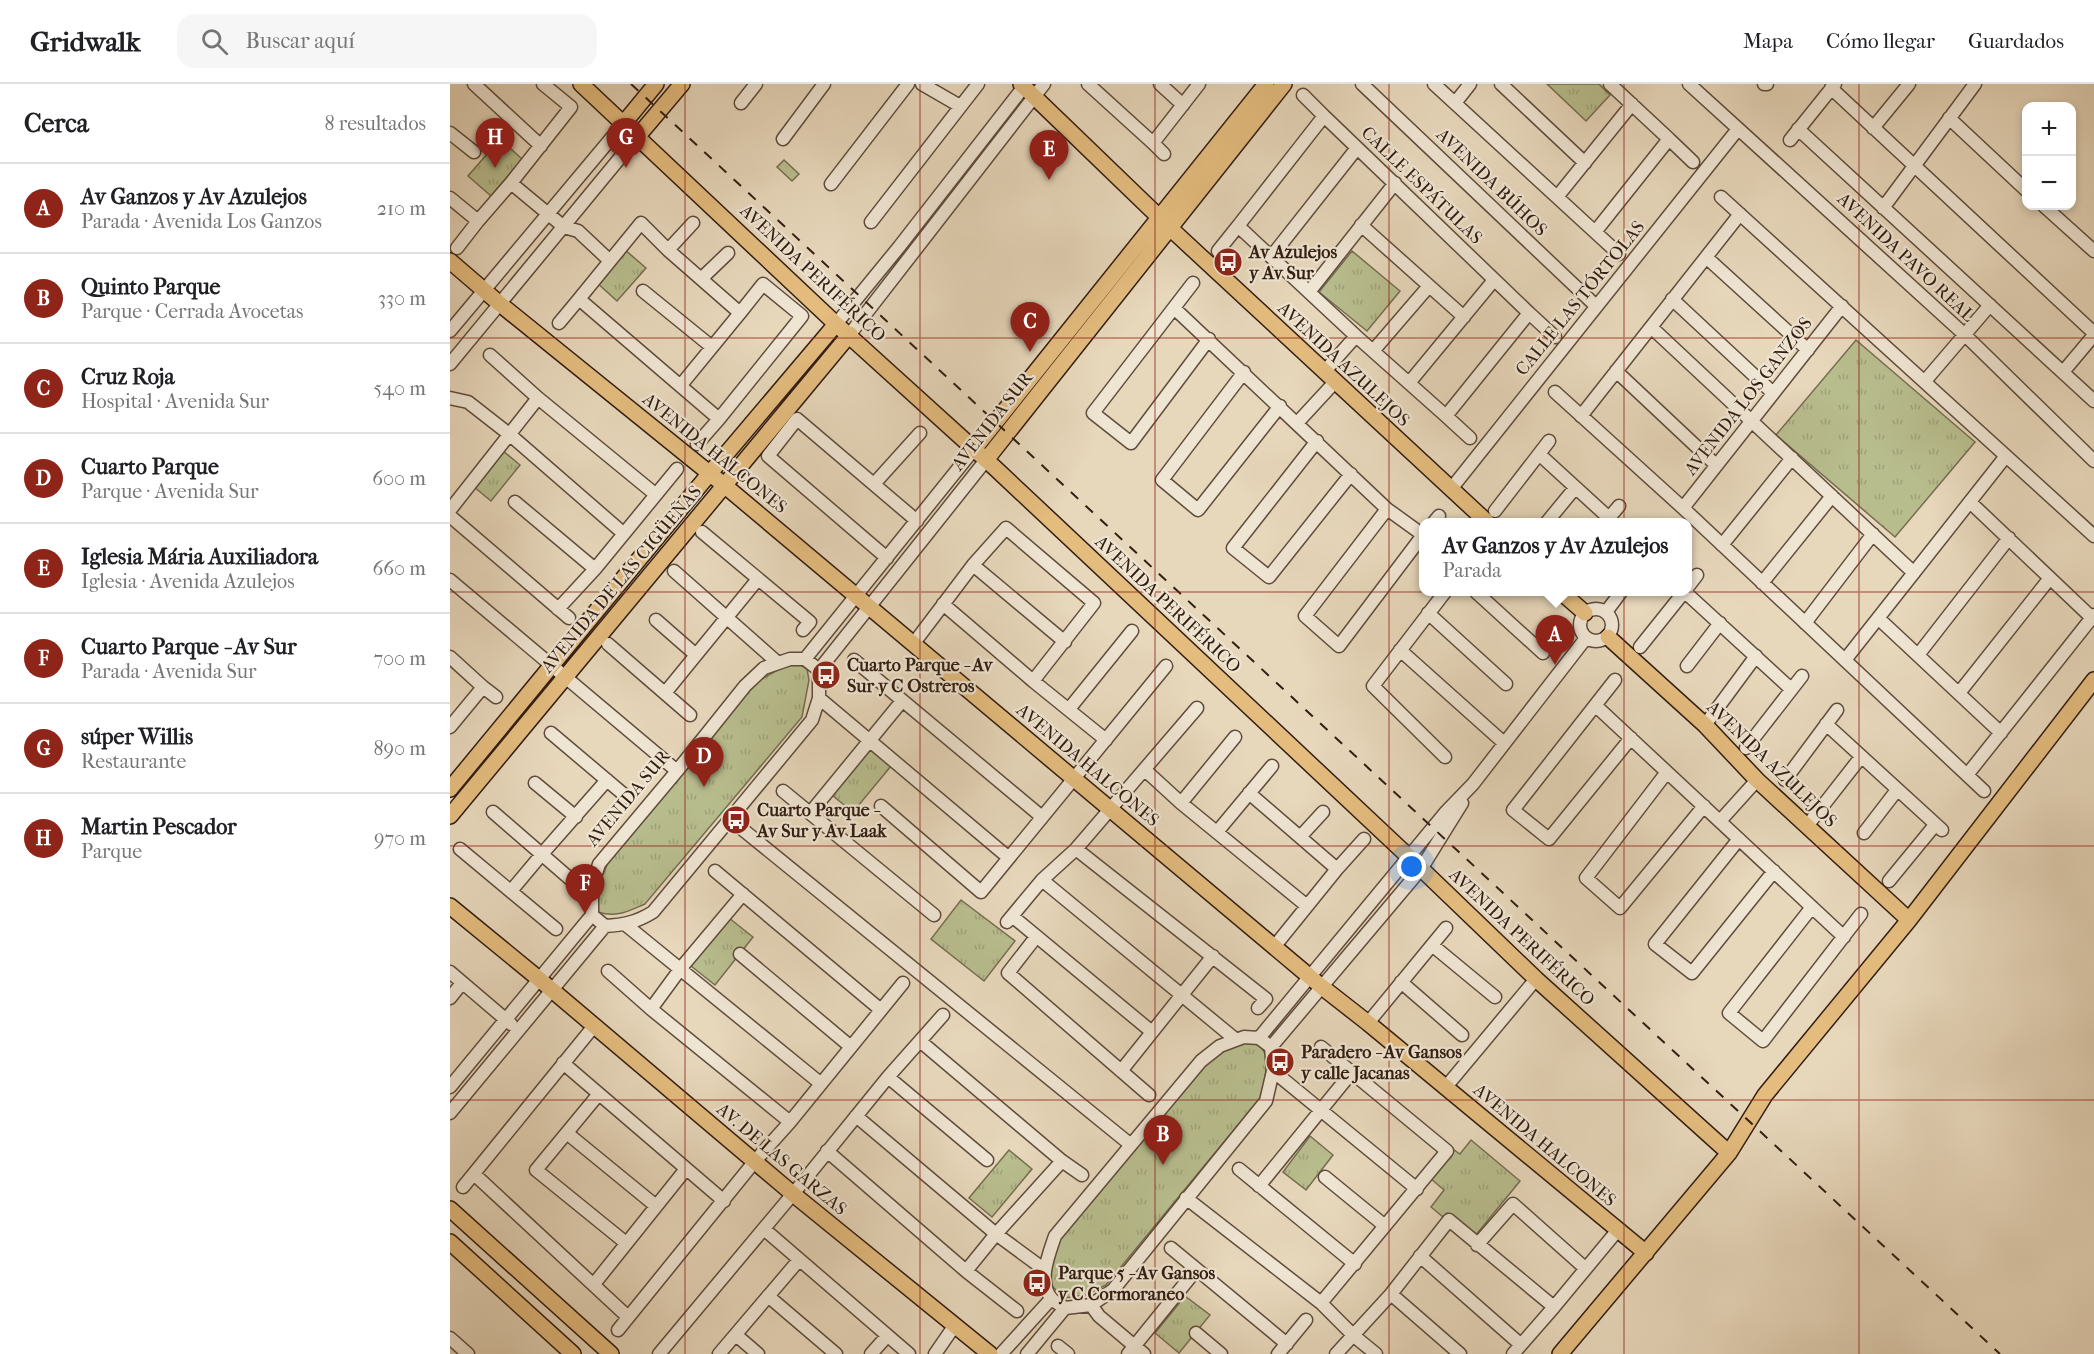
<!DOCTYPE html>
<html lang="es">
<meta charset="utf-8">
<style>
body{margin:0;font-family:"IM FELL French Canon",serif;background:#f6f6f6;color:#202124}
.controls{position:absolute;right:18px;top:18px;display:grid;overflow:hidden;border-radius:12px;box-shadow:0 3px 9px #0003}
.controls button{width:54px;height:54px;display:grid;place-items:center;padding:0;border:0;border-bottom:2px solid #e0e0e0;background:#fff;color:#202124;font:30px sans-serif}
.you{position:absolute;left:962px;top:783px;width:21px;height:21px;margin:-15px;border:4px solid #fff;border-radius:50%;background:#1a73e8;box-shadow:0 0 0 9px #1a73e833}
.badge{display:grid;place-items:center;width:39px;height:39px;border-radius:50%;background:#8f2418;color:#fff;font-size:20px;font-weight:700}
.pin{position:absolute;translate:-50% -50px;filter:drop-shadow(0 2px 3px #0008)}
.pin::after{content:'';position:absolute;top:32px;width:21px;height:18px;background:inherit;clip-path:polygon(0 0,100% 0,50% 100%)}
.popup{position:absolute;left:969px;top:434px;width:273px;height:78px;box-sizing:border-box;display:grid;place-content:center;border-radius:12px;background:#fff;filter:drop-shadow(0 2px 4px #0005);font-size:20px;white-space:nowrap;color:#757577}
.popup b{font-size:22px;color:#202124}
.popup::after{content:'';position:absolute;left:50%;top:100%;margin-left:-12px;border:12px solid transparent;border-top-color:#fff}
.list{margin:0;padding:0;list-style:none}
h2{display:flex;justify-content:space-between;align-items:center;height:78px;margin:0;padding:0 24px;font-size:26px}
h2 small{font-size:20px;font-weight:400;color:#757577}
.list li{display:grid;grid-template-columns:39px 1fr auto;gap:18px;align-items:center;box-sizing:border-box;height:90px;padding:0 24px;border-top:2px solid #e0e0e0}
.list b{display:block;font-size:22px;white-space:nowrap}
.list p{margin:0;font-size:20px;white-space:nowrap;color:#757577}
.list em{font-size:20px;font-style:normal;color:#757577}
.icon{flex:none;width:33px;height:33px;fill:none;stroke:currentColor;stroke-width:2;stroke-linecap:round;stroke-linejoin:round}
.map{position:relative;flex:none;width:1644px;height:1270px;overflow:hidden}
header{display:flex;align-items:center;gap:36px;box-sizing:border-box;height:84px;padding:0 30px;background:#fff;border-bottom:2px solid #e0e0e0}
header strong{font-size:28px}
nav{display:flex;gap:33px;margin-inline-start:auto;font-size:21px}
.search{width:420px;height:54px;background:#f6f6f6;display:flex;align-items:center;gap:15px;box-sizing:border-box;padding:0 21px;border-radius:18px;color:#757577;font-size:22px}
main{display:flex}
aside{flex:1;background:#fff}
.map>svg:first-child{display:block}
.grass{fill:#b8bd8e;stroke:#756d50;stroke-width:1.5}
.park{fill:url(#park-tufts);stroke:#756d50;stroke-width:1.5}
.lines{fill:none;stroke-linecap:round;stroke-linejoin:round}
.minor-casing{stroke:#5f4c3c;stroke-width:15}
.major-casing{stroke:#321d12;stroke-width:18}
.minor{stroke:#efe5d3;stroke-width:12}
.major{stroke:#e4bc7e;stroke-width:15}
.rail{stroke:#321d12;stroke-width:2;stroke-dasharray:10 10;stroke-linecap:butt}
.grid{fill:none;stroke:#8f2418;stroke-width:1.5;stroke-opacity:0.55}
.labels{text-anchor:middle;stroke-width:4.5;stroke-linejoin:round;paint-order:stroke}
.street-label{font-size:18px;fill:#321d12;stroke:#efe5d3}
.poi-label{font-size:18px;font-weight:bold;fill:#321d12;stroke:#efe5d3;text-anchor:start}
</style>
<header>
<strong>Gridwalk</strong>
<div class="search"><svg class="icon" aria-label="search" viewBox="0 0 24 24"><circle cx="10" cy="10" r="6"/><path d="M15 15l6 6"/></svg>Buscar aquí</div>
<nav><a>Mapa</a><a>Cómo llegar</a><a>Guardados</a></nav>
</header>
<main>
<aside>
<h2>Cerca<small>8 resultados</small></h2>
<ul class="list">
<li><span class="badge">A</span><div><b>Av Ganzos y Av Azulejos</b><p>Parada · Avenida Los Ganzos</p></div><em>210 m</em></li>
<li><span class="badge">B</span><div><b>Quinto Parque</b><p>Parque · Cerrada Avocetas</p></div><em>330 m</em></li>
<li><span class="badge">C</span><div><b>Cruz Roja</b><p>Hospital · Avenida Sur</p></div><em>540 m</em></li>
<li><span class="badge">D</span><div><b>Cuarto Parque</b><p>Parque · Avenida Sur</p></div><em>600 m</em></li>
<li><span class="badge">E</span><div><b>Iglesia Mária Auxiliadora</b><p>Iglesia · Avenida Azulejos</p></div><em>660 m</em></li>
<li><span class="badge">F</span><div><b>Cuarto Parque - Av Sur</b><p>Parada · Avenida Sur</p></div><em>700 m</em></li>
<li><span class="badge">G</span><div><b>súper Willis</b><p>Restaurante</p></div><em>890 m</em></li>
<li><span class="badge">H</span><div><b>Martin Pescador</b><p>Parque</p></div><em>970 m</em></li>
</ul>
</aside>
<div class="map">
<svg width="1644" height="1270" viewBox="0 0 1644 1270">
<defs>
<pattern id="park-tufts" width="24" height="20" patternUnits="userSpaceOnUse" patternTransform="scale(1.5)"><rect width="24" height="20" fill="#b8bd8e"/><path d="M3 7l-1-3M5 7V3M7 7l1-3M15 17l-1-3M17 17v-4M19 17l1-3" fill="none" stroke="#9fa279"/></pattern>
</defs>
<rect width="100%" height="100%" fill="#e7d7bb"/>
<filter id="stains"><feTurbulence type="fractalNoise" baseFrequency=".00333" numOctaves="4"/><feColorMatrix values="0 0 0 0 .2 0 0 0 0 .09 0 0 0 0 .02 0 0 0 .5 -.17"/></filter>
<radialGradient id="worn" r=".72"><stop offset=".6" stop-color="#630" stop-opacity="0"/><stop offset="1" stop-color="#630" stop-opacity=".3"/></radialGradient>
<path class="grass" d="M334 76 349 90 342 97 327 83Z"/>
<path class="park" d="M1097 0H1149L1160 11 1136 37Z
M50 55 72 75 41 112 18 92Z
M174 165 196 184 167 217 145 197Z
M902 167 950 207 917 247 869 208Z
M1406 256 1525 358 1445 453 1326 351Z
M47 362 70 381 41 417 18 398Z
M340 579 349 580 357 585 359 596 352 633 195 820C178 827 167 834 148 828L146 807 160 774 296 604Z
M416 661 441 682 403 728 378 708Z
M511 816 565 857 534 897 481 855Z
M274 830 303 853 265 901 236 878Z
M795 958C827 959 815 992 811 1013L656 1201 636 1211 614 1214 602 1202 600 1182 613 1149 754 981 769 969Z
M860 1052 883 1071 856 1106 833 1088Z
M1021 1056 1070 1097 1025 1152 997 1129 993 1133 981 1123 994 1106 980 1094 1004 1066 1010 1070Z
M559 1066 582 1085 542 1133 519 1114Z
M735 1212 760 1231 729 1269 705 1249Z"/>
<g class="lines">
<g class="minor-casing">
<path id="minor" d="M24 0 91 62
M472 0 510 22
M638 0 703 59 749 0
M710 0 733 21
M912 0 1146 222
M984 0 1145 148 1219 55 1160 0
M1051 0 1135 79
M1239 0 1515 251 1644 377
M1314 0H1317
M1381 4 1644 249
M853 11 874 32
M291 19 306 0
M1005 19 1020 0
M874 32 1079 229 996 332 906 252 788 142Z
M1499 34 1576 106
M1423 44 1459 0
M1348 45 1644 317
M0 49 24 68
M333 55 374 0
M1219 55 1243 78
M1340 56 1385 0
M703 59 714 70
M61 99 114 143 128 147 160 177
M381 100 458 0
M1107 113 1182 20
M1271 113 1644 452
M0 114 28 137 61 99 121 23 93 0
M1594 122 1644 167
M1433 124 1525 0
M421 138 528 0
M191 139 218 166 290 229 313 200 352 232 269 335 129 215Z
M911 141 1014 233
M1145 148 1169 170
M7 164 28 137
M218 166 243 139
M768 167 788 142
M821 173 907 64
M1256 173 1358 266
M252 194 278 169
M743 199 643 329 681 359 759 255
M193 207 262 263
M859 208 945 99
M1222 215 1323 309
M724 224 937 425 973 451
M1079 229 1105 253
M109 239 129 215
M386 240 449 163 576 0
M1201 243 1464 489
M0 247 174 39
M400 250 594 0
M923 267 979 202
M40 271 88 314 205 410
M0 280 188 52
M1166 287 1266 381
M794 288 712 396 748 426 830 322
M874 288 906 252
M1613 288 1644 251
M1475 297 1540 221
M959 299 1044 196
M231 301 290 229
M1105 308 1233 424 1534 707
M0 314 18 318 59 350 173 449
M996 332 1020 354
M1131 332 1290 130
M848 338 884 299
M867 357 783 464 819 493 901 390
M247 360 269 335
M1089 370 1099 357
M424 400 470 349
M1001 405 1288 45
M65 418 145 485
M1520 418 1642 534
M1233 424 1392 222
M937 425 855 532 889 562 973 451
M0 426 88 314
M1045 427 1089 370 1159 434 1156 438
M0 432 119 534
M1159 434 1169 422
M984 438 989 432
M1097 438 1125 404
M252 448 360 538 353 546
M1272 461 1342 374
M437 474 318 372 347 335 467 437
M523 481 615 558
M224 487 327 578
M0 496 227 687
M1312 499 1382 412
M1237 504 1247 491
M995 508 923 602 995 673
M1026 508 1093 569
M1235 508 1341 605
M493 520 583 597 656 656
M1130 541a16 16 0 1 1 32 0a16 16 0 1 1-32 0Z
M108 525 145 485 227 385
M1156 528 1171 508
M978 529 1056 600
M1428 534 1551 649
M206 536 246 571
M1355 539 1423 450
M464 559 523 481 556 444 644 519 583 597
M158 560 240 631
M1190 563 1234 508
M950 566 1054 659
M1468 571 1559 454
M0 573 33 603 0 643
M355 575 524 365
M404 576 592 733
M1395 576 1556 372
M1237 582 1270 539
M1165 596 1063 726 1099 755 1181 654
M33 603 46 613
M215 609 308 495
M1509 609 1600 494
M369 614 559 774
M1146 622 1394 853
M619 625 682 547
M1376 640 1492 746
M1255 641 1306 572
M101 649 178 714
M1296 664 1352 592
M695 686 731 719 857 822
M1217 688 1136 794 1170 824 1254 722
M1517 691 1644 531
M1335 696 1387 626
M85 699 126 733
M333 707 484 831
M799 709 887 785
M731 719 785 653
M431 722 531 808 716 582
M43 728 141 813
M361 728 452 617
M281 736 681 1061
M1270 737 1307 696
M1357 742 1411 673
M767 748 822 682
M1414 749 1447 706
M850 753 873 728
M1289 755 1205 860 1242 889 1324 787
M10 765 106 845
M626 765 816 915 808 924
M265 787 431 926
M592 796 785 955
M1439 797 1485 741
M61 807 92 770 157 696
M1362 823 1279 929 1313 957 1411 830
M142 831 155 842C174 841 187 838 203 828L362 636 369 614V586L536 376
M562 832 702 948
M557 838 592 796 626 765 747 624
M176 841 370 999
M586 853 558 889 699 1011
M982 861 1045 913
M824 863 887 785 914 755
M290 870 401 963
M158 887 201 925 340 1038
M0 888 61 940
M951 898 1012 951
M0 914 12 899
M201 925 231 884 293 810
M918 939 996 844
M794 953 809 954 821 963 823 987 816 1017 663 1206 641 1221 615 1224C611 1221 606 1219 603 1216 586 1200 599 1170 605 1152L751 977 770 962Z
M809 954 995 729 1023 700 1136 554
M470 957 612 1077 632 1091
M821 963 971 785 1012 719
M871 963 997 1067 871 1219
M113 979 274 1117
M671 987 763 872
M823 987 967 1105
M438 993 537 1076
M0 1003 142 831V802L149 780 227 687 295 602 314 584 340 575H355L369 586
M995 1004 1086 895
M148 1011 86 1086 176 1159
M0 1029 155 842
M406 1032 546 1150 595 1186
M118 1050 206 1122
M377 1067 516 1187 567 1227
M789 1085 905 1180
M24 1090 178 1233
M875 1093 935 1142
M809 1102 902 988
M13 1103 144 942
M736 1114 871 1219 904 1252 926 1270
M314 1145 459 1270
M1027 1161 1063 1120 1135 1184
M721 1164 837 1260
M970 1172 1070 1260
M516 1187 546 1150 612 1077
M144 1200 236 1085
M941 1210 1010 1270
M318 1212 386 1270
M641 1221 649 1232 694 1270
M168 1246 305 1077 340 1038 453 899
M746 1249 771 1270
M286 1251 308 1270
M0 1254 18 1270
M608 1262 618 1270
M209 1270 352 1099 438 993 493 931
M269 1270 349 1176
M421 1270 437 1252
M485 1270 505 1241
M551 1270 601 1215
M577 1270 615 1224
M678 1270 746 1186
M828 1270 856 1236
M886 1270 941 1210 999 1136 1104 1223
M1063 1270 1104 1223 1167 1147"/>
</g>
<g class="major-casing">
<path id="major" d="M131 0 386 240 545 384 959 773 1086 895 1279 1069
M571 0 709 133
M174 39 206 0
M188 52 232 0
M720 144 1037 438
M0 177 50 220 274 401 872 903 918 939 1196 1169
M524 365 816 0
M536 376 834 0
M1111 508 1135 529
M1158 553 1255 641 1307 696 1459 836
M0 705 260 389 386 240
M0 732 400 250
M0 822 89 895 343 1110 540 1270
M0 1125 161 1270
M0 1158 123 1270
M1110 1270 1279 1069 1315 1011 1459 836 1644 596"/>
</g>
<use href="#minor" class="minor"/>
<use href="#major" class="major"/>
<path class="rail" d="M181 0 1550 1270"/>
</g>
<path class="grid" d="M235 0V1270M470 0V1270M705 0V1270M939 0V1270M1174 0V1270M1409 0V1270M0 254H1644M0 508H1644M0 762H1644M0 1016H1644"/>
<defs>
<g id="bus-disc" transform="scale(1.5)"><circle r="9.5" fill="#8f2418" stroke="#efe5d3"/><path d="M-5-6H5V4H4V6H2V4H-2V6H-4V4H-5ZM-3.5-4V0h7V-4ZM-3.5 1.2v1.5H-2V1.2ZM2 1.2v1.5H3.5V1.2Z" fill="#fff"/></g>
</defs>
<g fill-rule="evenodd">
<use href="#bus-disc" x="778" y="178"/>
<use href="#bus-disc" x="376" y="591"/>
<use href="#bus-disc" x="286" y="736"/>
<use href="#bus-disc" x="830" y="978"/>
<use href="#bus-disc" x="587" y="1199"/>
</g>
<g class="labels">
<g class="street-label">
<text transform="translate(1042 98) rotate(44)" y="6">AVENIDA BÚHOS</text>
<text transform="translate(972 101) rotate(44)" y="6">CALLE ESPÁTULAS</text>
<text transform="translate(1456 173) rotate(43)" y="6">AVENIDA PAVO REAL</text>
<text transform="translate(363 189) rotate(43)" y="6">AVENIDA PERIFÉRICO</text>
<text transform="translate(1130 214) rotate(-51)" y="6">CALLE LAS TÓRTOLAS</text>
<text transform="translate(894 280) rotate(43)" y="6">AVENIDA AZULEJOS</text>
<text transform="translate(1298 312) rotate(-52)" y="6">AVENIDA LOS GANZOS</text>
<text transform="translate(542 337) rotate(-52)" y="6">AVENIDA SUR</text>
<text transform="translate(265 369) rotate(39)" y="6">AVENIDA HALCONES</text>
<text transform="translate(171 495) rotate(-50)" y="6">AVENIDA DE LAS CIGÜEÑAS</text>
<text transform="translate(718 520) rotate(43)" y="6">AVENIDA PERIFÉRICO</text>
<text transform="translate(1322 680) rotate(44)" y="6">AVENIDA AZULEJOS</text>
<text transform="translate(638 681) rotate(40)" y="6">AVENIDA HALCONES</text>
<text transform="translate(178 714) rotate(-50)" y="6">AVENIDA SUR</text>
<text transform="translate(1072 853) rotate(43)" y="6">AVENIDA PERIFÉRICO</text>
<text transform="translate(1095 1061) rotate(40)" y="6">AVENIDA HALCONES</text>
<text transform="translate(332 1075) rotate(40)" y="6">AV. DE LAS GARZAS</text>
</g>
<g class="poi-label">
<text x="799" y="174">Av Azulejos<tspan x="799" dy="21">y Av Sur</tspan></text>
<text x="397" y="587">Cuarto Parque - Av<tspan x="397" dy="21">Sur y C Ostreros</tspan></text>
<text x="307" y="732">Cuarto Parque -<tspan x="307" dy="21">Av Sur y Av Laak</tspan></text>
<text x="851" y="974">Paradero - Av Gansos<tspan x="851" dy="21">y calle Jacanas</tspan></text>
<text x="608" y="1195">Parque 5 - Av Gansos<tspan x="608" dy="21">y C Cormoraneo</tspan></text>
</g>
</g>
<rect width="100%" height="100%" filter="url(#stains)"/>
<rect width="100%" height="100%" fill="url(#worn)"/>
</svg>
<div class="controls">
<button>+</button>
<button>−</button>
</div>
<div class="you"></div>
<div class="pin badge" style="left:1105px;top:581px">A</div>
<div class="popup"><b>Av Ganzos y Av Azulejos</b>Parada</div>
<div class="pin badge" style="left:713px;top:1081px">B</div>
<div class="pin badge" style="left:580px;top:268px">C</div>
<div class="pin badge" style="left:254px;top:703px">D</div>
<div class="pin badge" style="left:599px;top:96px">E</div>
<div class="pin badge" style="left:135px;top:830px">F</div>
<div class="pin badge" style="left:176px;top:84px">G</div>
<div class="pin badge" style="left:45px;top:84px">H</div>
</div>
</main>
